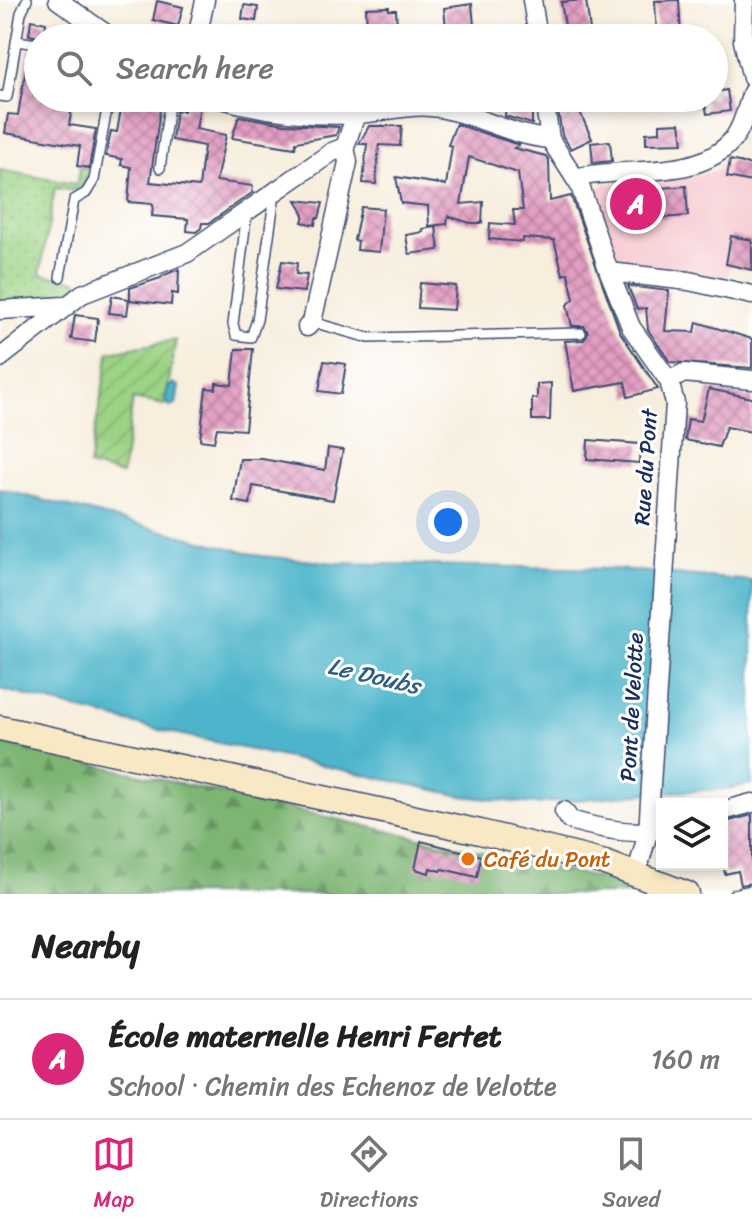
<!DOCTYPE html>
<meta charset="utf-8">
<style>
body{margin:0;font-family:Sriracha,sans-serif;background:#f2f2f2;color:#222}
.controls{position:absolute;right:24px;bottom:24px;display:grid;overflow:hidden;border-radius:0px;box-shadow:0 4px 12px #0003}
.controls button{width:72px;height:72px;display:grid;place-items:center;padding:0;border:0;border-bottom:2px solid #e0e0e0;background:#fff;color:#222;font:40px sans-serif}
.you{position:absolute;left:448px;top:522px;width:28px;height:28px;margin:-20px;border:6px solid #fff;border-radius:50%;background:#1a73e8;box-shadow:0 0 0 12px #1a73e833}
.badge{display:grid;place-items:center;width:52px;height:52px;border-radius:50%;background:#db2777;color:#fff;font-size:26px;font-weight:700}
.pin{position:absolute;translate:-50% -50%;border:4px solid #fff;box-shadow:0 2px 8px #0006}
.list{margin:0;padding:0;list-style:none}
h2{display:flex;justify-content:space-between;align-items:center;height:104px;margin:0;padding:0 32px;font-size:34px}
h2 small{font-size:26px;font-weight:400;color:#767676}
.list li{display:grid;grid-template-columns:52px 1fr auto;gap:24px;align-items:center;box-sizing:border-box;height:120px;padding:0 32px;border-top:2px solid #e0e0e0}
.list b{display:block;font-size:30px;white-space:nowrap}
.list p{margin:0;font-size:26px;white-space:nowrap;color:#767676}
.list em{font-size:26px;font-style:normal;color:#767676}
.icon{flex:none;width:44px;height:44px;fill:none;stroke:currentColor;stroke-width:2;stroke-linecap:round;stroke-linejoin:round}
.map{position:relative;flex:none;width:752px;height:894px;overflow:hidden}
.search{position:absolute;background:#fff;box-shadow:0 4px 12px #0003;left:24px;right:24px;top:24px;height:88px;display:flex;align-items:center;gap:20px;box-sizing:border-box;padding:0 28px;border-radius:44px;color:#767676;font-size:30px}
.sheet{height:224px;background:#fff}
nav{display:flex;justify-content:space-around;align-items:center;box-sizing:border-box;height:112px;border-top:2px solid #e0e0e0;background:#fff;font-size:22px;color:#767676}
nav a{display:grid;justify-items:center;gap:4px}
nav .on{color:#db2777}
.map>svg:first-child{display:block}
.built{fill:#f7cfd4}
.grass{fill:url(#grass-dots);stroke:#5c8171;stroke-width:2}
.forest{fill:url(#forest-firs);stroke:#4c7268;stroke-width:2}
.garden{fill:url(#garden-furrows);stroke:#5c8171;stroke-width:2}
.water{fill:#4db5cb;stroke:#347294;stroke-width:2}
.building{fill:url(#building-cross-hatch)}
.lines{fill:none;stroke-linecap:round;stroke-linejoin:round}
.lane-casing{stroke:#3c4c71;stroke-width:12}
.street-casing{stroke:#3c4c71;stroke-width:21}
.secondary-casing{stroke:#3c4c71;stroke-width:27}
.lane{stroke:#fff;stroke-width:9}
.street{stroke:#fff;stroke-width:18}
.secondary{stroke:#f8e8c3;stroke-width:24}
.food-dot{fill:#e8710a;stroke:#fff;stroke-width:3}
.labels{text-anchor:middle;stroke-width:6;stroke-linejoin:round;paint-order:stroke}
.street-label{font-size:22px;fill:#1b2f5e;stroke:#fff}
.food-label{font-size:22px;fill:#c56008;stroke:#fff;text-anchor:start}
.water-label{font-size:24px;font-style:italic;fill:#2c5e84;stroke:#fff}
</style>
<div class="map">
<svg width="752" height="894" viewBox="0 0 752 894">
<defs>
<pattern id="grass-dots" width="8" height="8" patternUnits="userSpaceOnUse" patternTransform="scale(2)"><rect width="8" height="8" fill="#9cd384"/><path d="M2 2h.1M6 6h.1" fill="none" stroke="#86b574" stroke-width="1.8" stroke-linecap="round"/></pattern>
<pattern id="forest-firs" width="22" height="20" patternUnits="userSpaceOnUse" patternTransform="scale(2)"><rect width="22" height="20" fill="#7db572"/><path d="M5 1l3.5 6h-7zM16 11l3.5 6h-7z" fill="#669461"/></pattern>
<pattern id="garden-furrows" width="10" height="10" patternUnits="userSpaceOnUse" patternTransform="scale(2)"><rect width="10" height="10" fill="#9cd384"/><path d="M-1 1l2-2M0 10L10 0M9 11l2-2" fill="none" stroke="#86b574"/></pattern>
<pattern id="building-cross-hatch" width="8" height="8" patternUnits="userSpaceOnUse" patternTransform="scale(2)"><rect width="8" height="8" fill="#e39ec2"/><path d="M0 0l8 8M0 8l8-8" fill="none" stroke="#b781a1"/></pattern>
</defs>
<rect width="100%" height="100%" fill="#fff"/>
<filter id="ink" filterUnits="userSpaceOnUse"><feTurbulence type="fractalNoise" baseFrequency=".0125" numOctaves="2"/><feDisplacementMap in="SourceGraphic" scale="16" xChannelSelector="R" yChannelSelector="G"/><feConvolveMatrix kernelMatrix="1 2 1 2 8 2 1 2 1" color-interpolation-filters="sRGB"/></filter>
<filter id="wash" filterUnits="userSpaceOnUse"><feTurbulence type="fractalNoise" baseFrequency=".006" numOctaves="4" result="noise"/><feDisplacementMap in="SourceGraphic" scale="32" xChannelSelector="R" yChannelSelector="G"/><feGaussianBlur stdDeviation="1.8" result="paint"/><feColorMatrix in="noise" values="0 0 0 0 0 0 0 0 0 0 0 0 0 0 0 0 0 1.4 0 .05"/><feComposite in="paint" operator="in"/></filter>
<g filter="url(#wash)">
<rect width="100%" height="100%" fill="#f7eedd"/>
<path class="built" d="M730 160 752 165V270L732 265 728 276 719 282 683 272 627 263 612 251 595 195 602 184 686 177 715 171Z"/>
<path class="grass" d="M80 167 89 168 85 185 77 191 55 188 40 274 78 281V289L57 298 0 302V170L74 184 78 181Z"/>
<path class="forest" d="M0 743 646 889 664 894H0Z"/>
<path class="garden" d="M176 340 165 405 133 399 122 475 89 466 109 352Z"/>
<path class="water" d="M173 383 179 386 176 405 170 407 165 400 168 388Z
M0 489 261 556 336 563 616 569 752 581V784L727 789 651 793 533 804 462 796 155 729 0 689Z"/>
<g id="blocks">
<path class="building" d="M586 0 591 38H567L561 2Z
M679 0 681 37 657 38 655 1Z
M157 1 183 7 178 26 153 20Z
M472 4 474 26 446 28 444 8Z
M244 5 258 7 256 21 242 19Z
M389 7V10H396L397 27 367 28 366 8Z
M31 20 46 23 44 38 29 35Z
M29 50 38 51V98H74L69 125 96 129 89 168 77 166 80 146 5 133 8 114 18 115Z
M727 90 730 111 707 114 704 98H714V92Z
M123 98H142L161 102 150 182 199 187 204 146 172 140 176 111H184L185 104 200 106 196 129 226 135 216 181 253 186 252 193 209 223H202L201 228 196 232 187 231 188 219 152 216 153 204 128 202 131 167 121 165 122 159 106 156 111 131 117 132Z
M514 98H532V124L505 116 506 103H514Z
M568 98H582L583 109 579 110 592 139 571 149 562 135 556 100Z
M239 116 285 124 339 127 336 135 296 142 295 148 232 138Z
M680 123 683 143 646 144V133L660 132V124Z
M456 124 519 145 514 148 546 156 549 160 550 201 571 196 620 332 658 389 628 397 625 382 574 391 565 341 584 340 588 332 584 326H572L567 305 574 299 568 273 563 275 554 240 523 238V242L489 239 490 223 515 225 513 210H523L518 173 469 157 461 204 483 202 482 223H470L448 216 447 224 429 226 428 206 401 203 396 177 446 185 452 146 448 145Z
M369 126H402L400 146 379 145 376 184 363 183 367 144H359Z
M610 141 612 161 593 163 591 143Z
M730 160 752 165V182L727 177Z
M686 186 688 216 616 221 614 199 633 197V190Z
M296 200 323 203 319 218H316L315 225 302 222 304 215Z
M361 207 383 209 379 252 357 250 358 241 354 240Z
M436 227 439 250 409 254 406 235 423 232 422 229Z
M731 236 752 240V270L726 264Z
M282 261 297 263 296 274 307 275 304 292 276 289Z
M179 269 178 294 172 293 171 305 130 300V288L161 278 162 276Z
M420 283 456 286 454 310 418 308Z
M628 286 669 291 665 331 695 332 697 322 752 339V368L670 362 648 330 646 308 637 309Z
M112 296 129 299 127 315 109 313Z
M75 315 98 318 95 342 71 339Z
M236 349H253L245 430 217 428 214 442 200 440 206 388 216 389V383L232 385Z
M324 361 346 364 341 394 319 391Z
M551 383 550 420H532V398L537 399V384Z
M709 389 752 398V432L726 427 719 447 685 440 688 419 701 421Z
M588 440 640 444 639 463 587 459Z
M328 448 343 450 333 500 253 486 250 504 233 501 240 459H262L325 470Z
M752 815V883L741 885 738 871 725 874 722 859V823Z
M421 841 481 856 477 877 442 869 441 871 430 868 429 873 415 869Z"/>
</g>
</g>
<g filter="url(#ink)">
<use href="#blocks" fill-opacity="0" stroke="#3c4c71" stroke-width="2"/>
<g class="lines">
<g class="lane-casing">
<path id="lane" d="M16 41 38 44
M0 96 7 97 21 13 27 0
M160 168 170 98
M247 212 233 324 236 335 251 337 257 320 275 194
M60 277 74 200 86 193 94 180 109 98
M312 322 369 338 581 333
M734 894 752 890"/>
</g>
<g class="street-casing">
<path id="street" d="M58 0 112 38
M532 0 538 38
M744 0 743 41 752 78
M197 38 205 0
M217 98C262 110 311 117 357 114 382 113 407 104 431 107 472 111 509 136 550 139
M544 98 550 139 580 186 609 272 631 327 669 381 675 403 648 833 636 875
M575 178C624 165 699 183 734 138 744 124 747 107 752 92
M609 272 689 281 752 295
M0 310 64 306
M307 327 312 322 348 162 345 147
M0 358 82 294 187 253 332 152 345 147 356 114
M669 381 684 373 752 380
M564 811 570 820C597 828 635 836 662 829
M722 811 752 803"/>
</g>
<g class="secondary-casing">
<path id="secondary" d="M0 728 480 832 605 863 687 894"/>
</g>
<use href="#lane" class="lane"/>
<use href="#street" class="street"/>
<use href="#secondary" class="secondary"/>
</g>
</g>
<circle class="food-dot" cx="468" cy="859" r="8"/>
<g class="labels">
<g class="street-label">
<text transform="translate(645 467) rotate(-86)" y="8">Rue du Pont</text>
<text transform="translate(631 707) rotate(-87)" y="8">Pont de Velotte</text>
</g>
<g class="food-label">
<text x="484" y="867">Café du Pont</text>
</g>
<g class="water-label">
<text transform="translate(374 676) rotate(13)" y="8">Le Doubs</text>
</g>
</g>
</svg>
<div class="controls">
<button><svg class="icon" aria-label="layers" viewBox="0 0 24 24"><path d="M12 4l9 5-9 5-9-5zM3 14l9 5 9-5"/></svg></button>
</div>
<div class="you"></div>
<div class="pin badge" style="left:636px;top:204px">A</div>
<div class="search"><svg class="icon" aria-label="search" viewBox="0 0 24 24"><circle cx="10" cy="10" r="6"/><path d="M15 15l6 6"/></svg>Search here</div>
</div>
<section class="sheet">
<h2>Nearby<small></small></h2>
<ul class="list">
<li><span class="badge">A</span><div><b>École maternelle Henri Fertet</b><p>School · Chemin des Echenoz de Velotte</p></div><em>160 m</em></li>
</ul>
</section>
<nav>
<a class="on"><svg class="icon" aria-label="map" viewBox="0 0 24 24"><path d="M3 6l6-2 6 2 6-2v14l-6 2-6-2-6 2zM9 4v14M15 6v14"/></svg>Map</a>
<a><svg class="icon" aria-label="directions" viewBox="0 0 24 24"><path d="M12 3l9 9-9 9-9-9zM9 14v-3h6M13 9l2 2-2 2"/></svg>Directions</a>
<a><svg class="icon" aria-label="saved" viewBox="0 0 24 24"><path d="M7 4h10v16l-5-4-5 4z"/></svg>Saved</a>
</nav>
